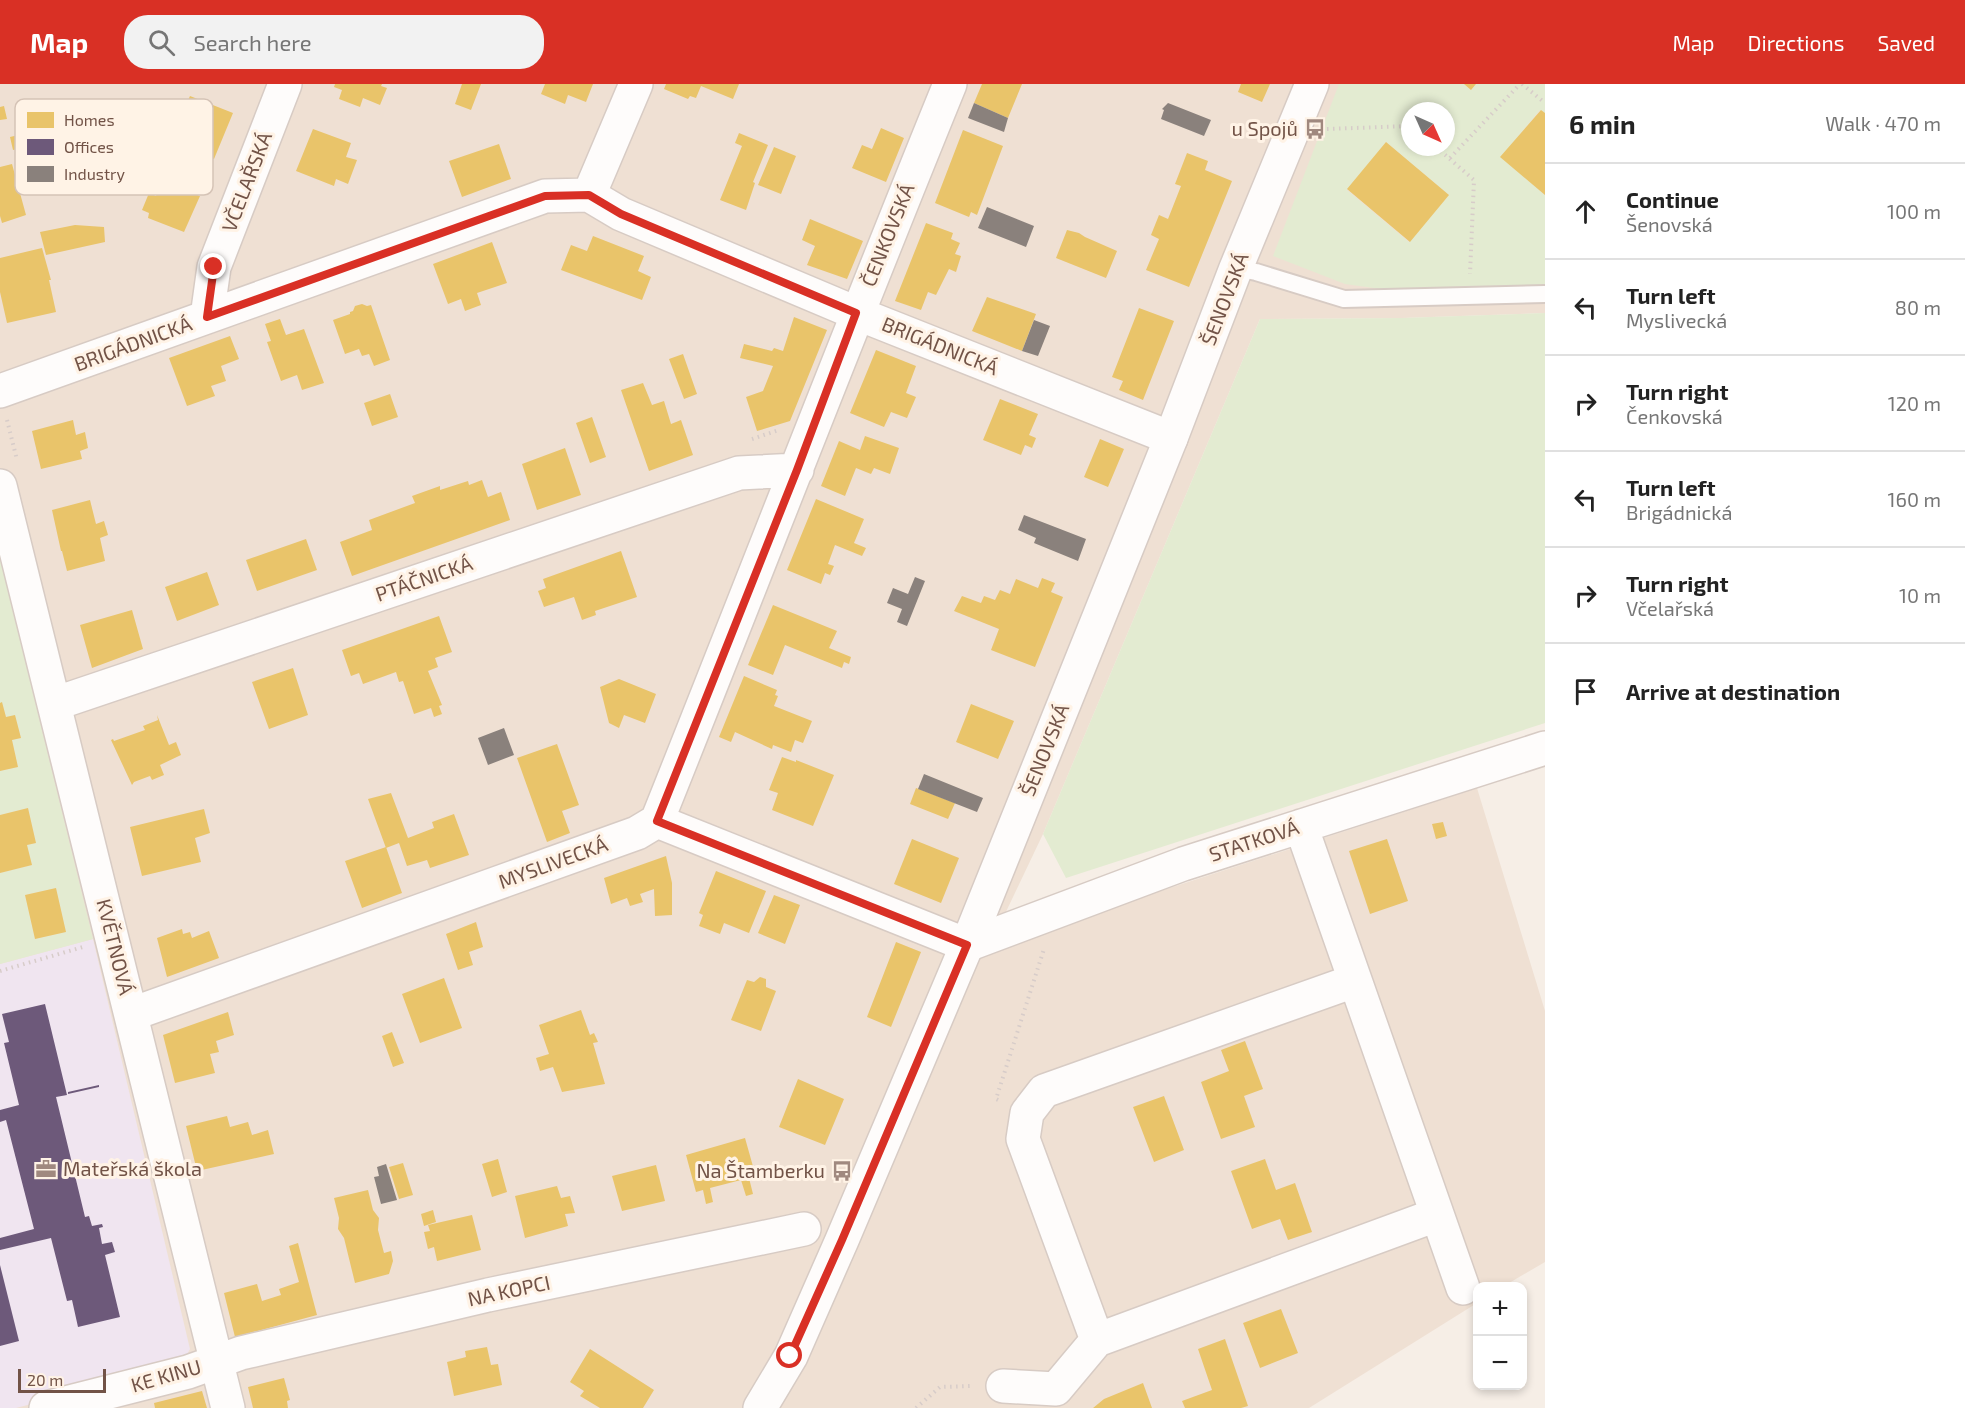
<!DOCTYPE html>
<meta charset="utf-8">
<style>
body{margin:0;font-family:"Exo 2",sans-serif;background:#f2f2f2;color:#222}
.controls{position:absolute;right:18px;bottom:18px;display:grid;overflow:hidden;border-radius:12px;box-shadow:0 3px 9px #0003}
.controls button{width:54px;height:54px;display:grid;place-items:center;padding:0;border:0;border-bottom:2px solid #e0e0e0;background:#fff;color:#222;font:30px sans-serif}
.compass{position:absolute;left:1401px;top:18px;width:54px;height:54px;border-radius:50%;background:#fff;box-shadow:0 3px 9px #0003;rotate:135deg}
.scale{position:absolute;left:18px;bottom:15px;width:88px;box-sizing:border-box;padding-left:6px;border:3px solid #725347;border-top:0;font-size:16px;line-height:21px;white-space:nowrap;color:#725347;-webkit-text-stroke:4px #fff3e6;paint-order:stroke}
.stop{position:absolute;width:18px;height:18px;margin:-14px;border:4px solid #d93025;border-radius:50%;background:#fff}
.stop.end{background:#d93025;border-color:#fff;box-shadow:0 2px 6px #0008}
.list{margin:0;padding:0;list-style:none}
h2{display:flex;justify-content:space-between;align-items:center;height:78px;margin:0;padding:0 24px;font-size:26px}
h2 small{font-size:20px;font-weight:400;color:#767676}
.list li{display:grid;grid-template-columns:39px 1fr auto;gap:18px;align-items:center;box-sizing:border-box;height:96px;padding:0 24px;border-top:2px solid #e0e0e0}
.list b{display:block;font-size:22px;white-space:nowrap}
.list p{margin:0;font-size:20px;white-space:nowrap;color:#767676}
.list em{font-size:20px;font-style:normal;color:#767676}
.icon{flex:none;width:33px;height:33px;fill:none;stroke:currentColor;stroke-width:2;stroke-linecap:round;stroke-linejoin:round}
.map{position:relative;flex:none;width:1545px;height:1324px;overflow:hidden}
header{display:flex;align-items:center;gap:36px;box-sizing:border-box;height:84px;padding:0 30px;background:#d93025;color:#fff}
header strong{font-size:28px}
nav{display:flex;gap:33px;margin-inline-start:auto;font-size:21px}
.search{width:420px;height:54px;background:#f2f2f2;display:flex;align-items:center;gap:15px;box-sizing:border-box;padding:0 21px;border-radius:24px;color:#767676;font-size:22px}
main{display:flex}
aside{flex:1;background:#fff}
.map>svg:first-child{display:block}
.residential{fill:#efe0d3;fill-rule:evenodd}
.education{fill:#f0e5f0}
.green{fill:#e3ebd1;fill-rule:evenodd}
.homes{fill:#e9c46a}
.offices{fill:#6d597a}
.industry{fill:#8a817c}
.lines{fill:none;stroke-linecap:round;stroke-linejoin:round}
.service-casing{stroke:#d7cbc4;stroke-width:20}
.minor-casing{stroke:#d7cbc4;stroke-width:36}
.tertiary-casing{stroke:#d7cbc4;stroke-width:36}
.path{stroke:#d7ccc9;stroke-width:4;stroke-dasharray:1.5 4.5;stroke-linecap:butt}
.service{stroke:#fefcfb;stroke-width:16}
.minor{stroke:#fefcfb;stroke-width:33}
.tertiary{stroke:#fefcfb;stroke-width:33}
.route{stroke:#d93025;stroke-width:8}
.labels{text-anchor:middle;stroke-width:6;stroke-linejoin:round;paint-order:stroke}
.poi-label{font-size:20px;fill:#725347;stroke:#fff3e6;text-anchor:end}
.street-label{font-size:20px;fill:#725347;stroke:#fff3e6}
.key{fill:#fff3e6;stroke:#d5c3b6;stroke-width:1.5}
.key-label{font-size:16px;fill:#725347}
</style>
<header>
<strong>Map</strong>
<div class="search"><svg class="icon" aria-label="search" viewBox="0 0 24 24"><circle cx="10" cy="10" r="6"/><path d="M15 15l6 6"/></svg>Search here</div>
<nav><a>Map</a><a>Directions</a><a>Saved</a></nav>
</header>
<main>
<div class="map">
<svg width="1545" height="1324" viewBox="0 0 1545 1324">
<rect width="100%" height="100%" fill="#f6eee6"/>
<path class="residential" d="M0 0H1545V229L1402 234 1260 235 1043 750 985 872 1007 857 1477 704 1545 927V1178L1504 1202H1478L1477 1219 1309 1324H0ZM1410 27H1446V63H1410Z"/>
<path class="education" d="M93 855 190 1265 181 1281 16 1324H0V880Z"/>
<path class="green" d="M1339 0H1464L1471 6 1476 0H1545V29L1540 26 1501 73 1545 111V202L1381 205 1345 200 1273 172ZM1410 27H1446V63H1410ZM1386 58 1449 111 1409 158 1347 106Z
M1545 229V639L1066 794 1043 750 1260 235 1402 234Z
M0 474 93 855 0 880V789L32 781 27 761 36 759 28 724 0 731V687L18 683 12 656 21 654 15 632 6 633 2 619H0ZM56 804 66 848 35 855 25 811Z"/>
<path class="homes" d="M335 0H382L381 2 387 4 380 21 363 14 360 23 339 15 342 6 334 3Z
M462 0H481L471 26 455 20Z
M545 0H593L586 18 568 11 565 20 541 10Z
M666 0H739L733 15 701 2 696 14 690 12 688 15 664 5Z
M982 0H1022L1008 34 974 19Z
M1241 0H1270L1262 18 1238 8Z
M1464 0H1476L1471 6Z
M190 12 233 29 214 75 185 64 187 57 172 51Z
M4 22 7 35 0 36V23Z
M1541 26 1545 29V111L1500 73Z
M881 44 904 54 886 98 852 84 862 61 872 65Z
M44 45 47 58 13 66 10 53Z
M313 45 351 59 346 73 357 76 348 100 336 95 334 102 296 87Z
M963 46 1003 62 977 131 971 128 969 133 935 119Z
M739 49 768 61 753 98 755 99 746 126 720 116 742 62 735 59Z
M1386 58 1449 111 1410 158 1347 105Z
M499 60 511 95 462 113 449 77Z
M774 63 796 72 781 110 758 101Z
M1187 69 1208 77 1205 86 1232 97 1189 203 1146 186 1159 155 1151 151 1159 131 1168 135 1181 102 1175 100Z
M12 80 26 131 2 139 0 132V83Z
M162 98 200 112 184 148 148 134 149 129 142 126 149 109 156 112Z
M810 135 863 157 847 195 807 181 815 162 802 156Z
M926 139 953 149 951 155 960 159 955 170 961 172 956 188 949 185 936 211 928 208 921 226 895 217Z
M75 141 104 143 105 158 46 171 40 148Z
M1067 146 1079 149 1085 153 1117 167 1106 194 1056 174Z
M593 152 644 172 638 187 651 193 642 216 561 186 571 161 587 167Z
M492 158 507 199 477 209 481 221 465 227 461 215 448 220 433 180Z
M42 164 51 196H49L56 228 7 239 0 208V174Z
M987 213 1036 230 1022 267 972 247Z
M362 220 367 222 371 221 390 276 374 282 369 270 362 272 359 265 345 270 333 236 350 230V228L353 227 355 222Z
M1139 224 1174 237 1143 316 1119 306 1123 297 1112 293Z
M794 233 827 246 790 337 757 347 746 313 763 307 773 282 740 274 744 260 772 267 774 264 783 267Z
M280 235 286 251 304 245 324 299 302 306 297 291 281 297 267 258 271 257 265 240Z
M230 252 239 275 221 282 226 297 211 302 215 312 187 322 169 274Z
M876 266 916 282 906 309 916 313 907 334 891 328 884 343 850 329Z
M683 270 697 310 684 315 669 275Z
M643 299 652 321 664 317 671 340 681 336 693 371 649 387 621 306Z
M390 310 398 333 372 342 364 319Z
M1000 315 1038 330 1029 351 1036 354 1032 364 1025 361 1021 371 983 356Z
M592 333 606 373 590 379 576 339Z
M73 336 76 351 85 348 88 364 80 367 82 375 41 385 32 347Z
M865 352 899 364 890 390 874 384 871 390 856 384 845 412 821 402 839 357 860 366Z
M1100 355 1124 365 1108 403 1084 393Z
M565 364 581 411 537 426 522 380Z
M482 396 488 413 501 408 510 436 352 492 340 458 372 446 369 436 415 419 412 412 440 402V406L468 397 469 401Z
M816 415 864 435 854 459 866 464 862 472 835 461 828 480 834 482 830 491 825 489 821 500 787 486Z
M90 416 96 440 104 437 108 451 100 454 105 477 67 487 62 467H61L52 426Z
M306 455 317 486 257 507 246 476Z
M621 467 637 513 595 527 596 531 582 536 574 513 544 523 538 507 546 504 543 495Z
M207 488 219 521 177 537 165 503Z
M1042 494 1055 499 1051 508 1063 513 1035 583 991 566 999 545 954 527 962 512 981 519 984 512 995 516 1000 506 1010 510 1016 495 1038 504Z
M773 521 837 547 829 564 851 573 849 580 844 578 842 584 785 561 773 591 748 581Z
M132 526 143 565 92 584 80 541Z
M439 532 452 568 435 574 438 583 428 587 442 621 439 622 442 630 434 633 431 624 414 630 403 597 399 598 396 588 363 600 359 589 351 592 342 566Z
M293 584 308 631 269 645 252 598Z
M744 592 777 606 775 611 778 612 774 622 812 637 803 659 795 656 791 668 773 661 772 665 735 648 731 658 719 653Z
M619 595 656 610 645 639 624 631 619 644 609 639 600 603Z
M2 618 6 633 15 631 21 654 12 656 18 683 0 687V619Z
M971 620 1014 637 998 675 956 658Z
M157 631 169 661 176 658 181 671 160 681 164 691 152 696 150 692 134 698 132 701 111 656 113 655 114 657 145 646 143 642 158 636Z
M557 660 579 721 562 727 570 749 547 758 517 674Z
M782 673 796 678V676L834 691 813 742 772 726 778 709 769 706Z
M916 704 955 719 948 735 910 720Z
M391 709 408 754 434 744 432 738 454 730 469 771 430 784 427 776 407 782 399 759 386 764 368 715Z
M28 724 36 759 27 761 32 781 0 789V731Z
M204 725 210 749 195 754 201 778 142 792 130 743Z
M1443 738 1447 752 1436 755 1432 740Z
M912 755 959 774 941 819 894 800Z
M1387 755 1408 817 1370 830 1349 767Z
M386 763 402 809 362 824 345 777Z
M666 772 672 799V831L655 832 654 805 640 810 643 818 630 822 627 814 611 820 604 794Z
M716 787 766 807 749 849 724 839 720 850 699 842 703 831 699 829Z
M56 804 66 848 35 855 25 811Z
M774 811 800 821 785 860 758 849Z
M476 838 483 863 469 868 473 881 458 886 446 850Z
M182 845 183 850 190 848 192 854 209 847 219 874 167 893 157 854Z
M896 858 921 868 891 943 867 933Z
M760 893 766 895V903L776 907 761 947 731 936 747 896 754 898Z
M444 894 462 944 420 959 402 910Z
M581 926 590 951 594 949 598 958 593 959 605 1000 562 1008 553 983 540 987 536 974 549 970 539 941Z
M228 928 234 951 216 957 219 968 210 970 215 989 175 999 163 951Z
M392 948 404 979 393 983 382 952Z
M1245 957 1263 1005 1244 1012 1255 1043 1221 1055 1201 998 1229 987 1221 966Z
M798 995 844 1015 825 1061 779 1043Z
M1164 1012 1184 1066 1154 1078 1133 1023Z
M227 1032 230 1043 248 1038 252 1051 268 1046 274 1070 197 1087 186 1042Z
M745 1054 756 1093 749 1094 753 1110 746 1112 741 1096 710 1104 713 1118 706 1120 703 1106 696 1108 686 1071Z
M498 1075 507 1108 492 1113 482 1080Z
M1265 1075 1276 1106 1295 1099 1312 1148 1288 1156 1280 1135 1252 1145 1231 1087Z
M403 1079 413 1111 399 1115 389 1083Z
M656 1081 665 1117 622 1127 612 1092Z
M557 1102 561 1114 570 1112 575 1129 565 1130 568 1142 525 1154 515 1112Z
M368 1106 373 1126 379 1134 378 1146 384 1169 391 1167 393 1177 389 1190 355 1199 344 1154 338 1145 339 1134 334 1114Z
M433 1126 436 1138 424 1142 421 1130Z
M472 1131 481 1166 437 1177 434 1163 428 1165 424 1148 430 1147 428 1141Z
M298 1159 317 1231 235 1253 224 1209 257 1200 262 1217 281 1211 279 1205 299 1198 289 1162Z
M1281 1225 1298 1269 1260 1284 1243 1239Z
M1225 1255 1248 1322 1241 1324H1185L1182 1317 1212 1306 1198 1265Z
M487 1263 491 1281 498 1280 502 1301 454 1312 447 1278 466 1273 465 1267Z
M590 1265 654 1306 643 1324H600L580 1312 584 1307 570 1298Z
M284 1294 290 1316 287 1317 288 1324H253L248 1303Z
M1143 1299 1152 1324H1093L1104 1315Z
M202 1307 207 1324H155L154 1319Z"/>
<path class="offices" d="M45 920 67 1011 56 1013 85 1133 89 1132 92 1142 102 1140 103 1143 99 1144 102 1160 112 1158 115 1168 105 1171 120 1233 78 1243 72 1216 67 1217 51 1154 0 1166V1154L34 1145 6 1036 0 1038V1026L19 1021 4 959 9 958 2 930Z
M99 1001V1003L68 1010V1008Z
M0 1181 19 1257 0 1262Z"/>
<path class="industry" d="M974 19 1008 34 1004 48 968 34Z
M1168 19 1211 36 1204 52 1161 35 1164 26 1162 25Z
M987 123 1034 142 1026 163 978 144Z
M1034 236 1050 242 1038 272 1022 267Z
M1024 431 1086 455 1078 477 1034 459 1036 454 1018 446Z
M915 493 925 497 907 542 897 538 902 525 887 519 893 504 908 510Z
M504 644 514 671 488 681 478 654Z
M924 690 983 714 977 728 918 705Z
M386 1080 397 1116 381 1120 374 1093 379 1092 377 1083Z"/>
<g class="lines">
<g class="service-casing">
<path id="service" d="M1236 184 1256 188 1344 215 1545 210"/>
</g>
<g class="minor-casing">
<path id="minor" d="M589 111 636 0
M207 233 214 183 285 0
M0 307 545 112 589 111 621 130 856 229 1171 354
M0 402 228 1324
M54 620 739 389 797 386
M657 737C755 492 850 245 950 0
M1301 742 1463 1204
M1354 897 1044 1007 1027 1029 1023 1055 1097 1256 1436 1131
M132 930 637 749 657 737 967 861 1183 780 1545 664
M1003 1302 1056 1305 1097 1256
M46 1324 188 1288 241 1269 488 1211 804 1145"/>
</g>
<g class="tertiary-casing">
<path id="tertiary" d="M760 1324 791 1272 842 1156 967 861 1171 354 1236 184 1312 0"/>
</g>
<path class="path" d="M1522 0 1545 19
M1327 45 1410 42
M1436 63 1474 96 1470 190
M1450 74 1520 0
M7 336 17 376
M752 355 779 346
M0 887 83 863
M998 1016 996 1015 1044 865
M916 1324 940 1303 972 1302"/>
<use href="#service" class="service"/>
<use href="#minor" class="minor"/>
<use href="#tertiary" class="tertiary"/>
</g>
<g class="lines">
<path class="route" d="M214 183 207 233 545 112 589 111 621 130 856 229 797 386 657 737 967 861 842 1156 790 1272"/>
</g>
<defs>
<g id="bus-bare" transform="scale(1.62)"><path d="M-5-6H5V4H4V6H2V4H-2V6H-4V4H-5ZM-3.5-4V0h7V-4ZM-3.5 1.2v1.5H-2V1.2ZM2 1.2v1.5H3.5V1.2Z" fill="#a0897f" stroke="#fff3e6" stroke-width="2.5" paint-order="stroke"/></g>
<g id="office-bare" transform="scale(1.62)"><path d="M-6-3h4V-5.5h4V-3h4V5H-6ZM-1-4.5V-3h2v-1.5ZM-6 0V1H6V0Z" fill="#a0897f" stroke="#fff3e6" stroke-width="2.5" paint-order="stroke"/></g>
</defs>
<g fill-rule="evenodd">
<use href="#bus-bare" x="1315" y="45"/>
<use href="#office-bare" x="46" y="1085"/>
<use href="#bus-bare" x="842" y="1087"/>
</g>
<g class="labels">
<g class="poi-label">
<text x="1298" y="52">u Spojů</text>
<text x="63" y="1092" text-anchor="start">Mateřská škola</text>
<text x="825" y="1094">Na Štamberku</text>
</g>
<g class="street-label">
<text transform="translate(247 98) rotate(-69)" y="7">VČELAŘSKÁ</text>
<text transform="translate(888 151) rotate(-68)" y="7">ČENKOVSKÁ</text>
<text transform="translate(1225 215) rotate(-69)" y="7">ŠENOVSKÁ</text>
<text transform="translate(133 260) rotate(-20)" y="7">BRIGÁDNICKÁ</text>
<text transform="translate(940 262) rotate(22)" y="7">BRIGÁDNICKÁ</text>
<text transform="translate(424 495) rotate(-19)" y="7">PTÁČNICKÁ</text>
<text transform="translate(1045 666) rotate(-68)" y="7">ŠENOVSKÁ</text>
<text transform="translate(1254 757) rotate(-18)" y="7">STATKOVÁ</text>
<text transform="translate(553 779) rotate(-20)" y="7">MYSLIVECKÁ</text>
<text transform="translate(115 863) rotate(76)" y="7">KVĚTNOVÁ</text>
<text transform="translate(509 1207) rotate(-12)" y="7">NA KOPCI</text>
<text transform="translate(166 1292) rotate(-16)" y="7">KE KINU</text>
</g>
</g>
<rect x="15" y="15" width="198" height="96" rx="9" class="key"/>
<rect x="27" y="28" width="27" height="16" fill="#e9c46a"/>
<rect x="27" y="55" width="27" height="16" fill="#6d597a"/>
<rect x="27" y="82" width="27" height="16" fill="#8a817c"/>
<g class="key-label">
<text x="64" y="42">Homes</text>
<text x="64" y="69">Offices</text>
<text x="64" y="96">Industry</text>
</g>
</svg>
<div class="controls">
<button>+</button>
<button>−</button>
</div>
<svg class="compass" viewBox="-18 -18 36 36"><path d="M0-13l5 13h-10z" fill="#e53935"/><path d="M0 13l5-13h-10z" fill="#767676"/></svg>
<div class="scale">20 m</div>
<div class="stop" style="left:790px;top:1272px"></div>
<div class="stop end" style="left:214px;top:183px"></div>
</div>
<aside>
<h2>6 min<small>Walk · 470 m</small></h2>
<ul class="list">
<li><svg class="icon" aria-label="ahead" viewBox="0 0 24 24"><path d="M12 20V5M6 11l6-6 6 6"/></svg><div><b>Continue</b><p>Šenovská</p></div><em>100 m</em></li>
<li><svg class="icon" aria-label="left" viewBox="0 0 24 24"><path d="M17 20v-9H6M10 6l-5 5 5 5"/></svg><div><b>Turn left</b><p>Myslivecká</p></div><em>80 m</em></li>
<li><svg class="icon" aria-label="right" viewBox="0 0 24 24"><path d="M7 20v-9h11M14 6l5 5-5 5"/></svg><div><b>Turn right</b><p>Čenkovská</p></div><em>120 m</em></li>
<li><svg class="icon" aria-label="left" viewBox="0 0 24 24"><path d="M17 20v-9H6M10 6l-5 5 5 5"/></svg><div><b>Turn left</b><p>Brigádnická</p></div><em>160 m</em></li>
<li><svg class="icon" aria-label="right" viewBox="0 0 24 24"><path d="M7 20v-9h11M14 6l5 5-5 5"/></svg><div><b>Turn right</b><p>Včelařská</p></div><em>10 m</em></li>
<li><svg class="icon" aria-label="arrive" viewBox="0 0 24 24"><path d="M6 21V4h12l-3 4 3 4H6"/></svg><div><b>Arrive at destination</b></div></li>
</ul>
</aside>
</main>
